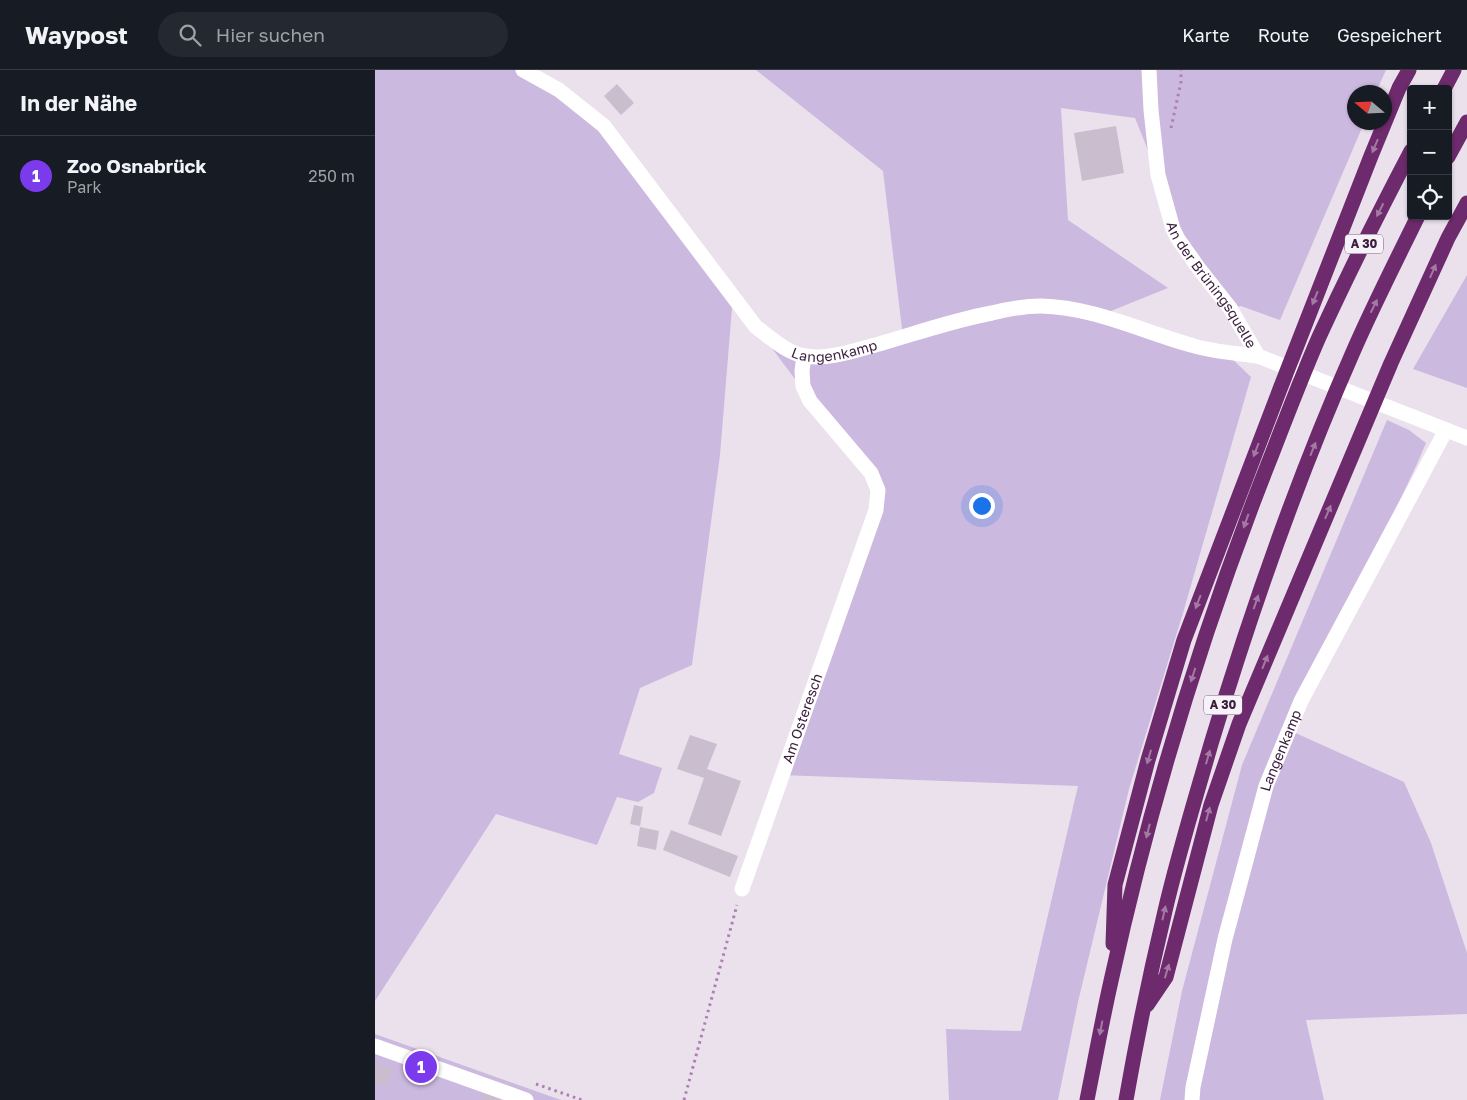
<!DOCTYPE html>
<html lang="de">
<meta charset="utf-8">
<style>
body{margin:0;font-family:"Golos Text",sans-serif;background:#242831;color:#f1f3f6}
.controls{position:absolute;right:15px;top:15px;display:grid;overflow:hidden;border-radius:5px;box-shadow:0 1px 4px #0004}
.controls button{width:45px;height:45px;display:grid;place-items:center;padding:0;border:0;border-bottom:1px solid #363941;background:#171b24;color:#f1f3f6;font:25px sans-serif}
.compass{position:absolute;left:972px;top:15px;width:45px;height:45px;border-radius:50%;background:#171b24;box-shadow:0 1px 4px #0004;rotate:289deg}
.you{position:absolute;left:606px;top:435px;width:18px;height:18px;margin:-12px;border:4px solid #fff;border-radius:50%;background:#1a73e8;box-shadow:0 0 0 8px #1a73e833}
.badge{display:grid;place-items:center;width:32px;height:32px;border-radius:50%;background:#7c3aed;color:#fff;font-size:16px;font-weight:700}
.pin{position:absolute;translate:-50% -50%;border:2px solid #fff;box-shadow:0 1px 5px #0006}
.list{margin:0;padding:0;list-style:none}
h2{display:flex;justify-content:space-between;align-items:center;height:65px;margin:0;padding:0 20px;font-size:21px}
h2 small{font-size:16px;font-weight:400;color:#9ea1a6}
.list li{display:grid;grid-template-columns:32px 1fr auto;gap:15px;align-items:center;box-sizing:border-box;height:80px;padding:0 20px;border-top:1px solid #363941}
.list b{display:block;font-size:19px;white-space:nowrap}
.list p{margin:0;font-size:16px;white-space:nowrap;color:#9ea1a6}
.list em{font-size:16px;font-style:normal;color:#9ea1a6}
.icon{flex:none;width:28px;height:28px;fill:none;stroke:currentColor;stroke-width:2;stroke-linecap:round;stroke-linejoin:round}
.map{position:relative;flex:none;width:1092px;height:1030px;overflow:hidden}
header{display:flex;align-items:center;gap:30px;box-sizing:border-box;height:70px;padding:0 25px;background:#171b24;border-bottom:1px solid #363941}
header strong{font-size:24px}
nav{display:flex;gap:28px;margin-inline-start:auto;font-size:18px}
.search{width:350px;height:45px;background:#242831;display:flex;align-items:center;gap:12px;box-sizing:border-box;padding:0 18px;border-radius:28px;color:#9ea1a6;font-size:19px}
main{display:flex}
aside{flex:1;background:#171b24}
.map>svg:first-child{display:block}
.green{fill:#ccb9df}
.building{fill:#cabdce}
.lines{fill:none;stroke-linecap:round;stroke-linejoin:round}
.path{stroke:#ae7fb2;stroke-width:3;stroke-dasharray:2.5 4;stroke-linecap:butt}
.minor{stroke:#fff;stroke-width:15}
.highway{stroke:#6d2a6c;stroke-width:15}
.oneway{fill:#a47aa4}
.labels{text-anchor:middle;stroke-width:5;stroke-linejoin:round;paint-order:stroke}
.shield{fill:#f7f2f9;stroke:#755f77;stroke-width:1}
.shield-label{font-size:12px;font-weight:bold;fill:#3d203f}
.street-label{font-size:14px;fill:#3d203f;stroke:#f7f2f9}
</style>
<header>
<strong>Waypost</strong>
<div class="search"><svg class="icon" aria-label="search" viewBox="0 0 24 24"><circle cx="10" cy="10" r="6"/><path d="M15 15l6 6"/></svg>Hier suchen</div>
<nav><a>Karte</a><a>Route</a><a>Gespeichert</a></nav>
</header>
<main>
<aside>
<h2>In der Nähe<small></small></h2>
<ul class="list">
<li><span class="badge">1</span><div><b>Zoo Osnabrück</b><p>Park</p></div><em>250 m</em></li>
</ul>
</aside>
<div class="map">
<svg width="1092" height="1030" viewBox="0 0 1092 1030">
<rect width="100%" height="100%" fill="#eae1ed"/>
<path class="green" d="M0 0H148L229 56 358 226 345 385 317 595 265 618 244 684 287 698 279 723 263 732 242 727 222 775 121 744 0 931Z
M381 0H1011L1001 22H979V52L989 53 905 250 866 236 855 238 803 169 783 105 760 48 686 38 693 150 793 218 726 245 850 282 876 307 808 543 754 719 703 932 683 1030H574L571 959 646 961 703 716 406 705 503 420 381 257 429 286 528 267 508 101Z
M1092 205V318L1038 299Z
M1012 350 1034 360 1051 373 1042 394 967 553 914 660 1029 712 1056 773 1092 883V944L931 950 949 1030H785L807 921 867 695Z
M0 964 186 1030H0Z"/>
<path class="building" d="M242 14 259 33 246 45 229 26Z
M741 56 749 103 707 111 699 63Z
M315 665 342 674 332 699 366 711 346 766 313 754 329 708 302 699Z
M259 735 268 737 265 756 255 754Z
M265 757 284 761 281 780 262 776Z
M296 760 363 786 355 807 288 780Z
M0 993 18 999 12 1017 0 1013Z
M109 1022 130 1030H106Z"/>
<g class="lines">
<path class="path" d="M796 58 806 12V0
M161 1014 207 1030
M309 1030 362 835"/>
<g class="minor">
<path id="s1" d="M148 0 184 20 229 56 381 257C396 268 412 283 430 286 454 290 481 280 504 274 542 263 579 250 617 243 633 239 650 236 666 236 718 237 766 261 816 275 837 282 861 283 883 286L1092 368"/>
<path id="s2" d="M774 0 776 40 783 105 798 159 803 169 825 200 855 238 883 286"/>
<path id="s3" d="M367 819 501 440 503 420 496 403 435 331 428 316 427 301 429 286"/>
<path d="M0 976 151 1030"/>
<path id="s4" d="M817 1030 818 1017 850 869 891 716 926 631 1071 360"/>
</g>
<path class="highway" d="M1069 19 1079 0
M1073 87 1092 52
M738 874 740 815 773 690 809 570 905 319 996 86 1024 18 1034 0
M772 935 791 907 836 735 864 654 1016 293 1073 168 1092 133
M712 1030C720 990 727 951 736 911 775 732 829 555 897 384 912 345 927 306 944 267 973 204 1004 142 1036 81
M751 1030C762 967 775 904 790 841 803 785 820 730 836 674 876 541 922 409 978 282 998 236 1021 191 1043 146"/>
</g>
<defs><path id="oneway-solid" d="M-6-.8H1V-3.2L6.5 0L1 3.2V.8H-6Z" transform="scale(1.25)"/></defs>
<g class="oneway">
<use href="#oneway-solid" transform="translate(1000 76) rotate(113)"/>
<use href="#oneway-solid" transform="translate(1005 140) rotate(117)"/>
<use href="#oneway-solid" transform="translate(1058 201) rotate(-66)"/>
<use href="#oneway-solid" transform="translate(940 228) rotate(112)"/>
<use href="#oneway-solid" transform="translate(999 236) rotate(-64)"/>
<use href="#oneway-solid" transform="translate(938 379) rotate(-68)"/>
<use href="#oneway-solid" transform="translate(881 380) rotate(111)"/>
<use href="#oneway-solid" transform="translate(953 442) rotate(-67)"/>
<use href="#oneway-solid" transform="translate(871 451) rotate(110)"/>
<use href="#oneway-solid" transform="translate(823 532) rotate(111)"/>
<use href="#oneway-solid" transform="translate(881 532) rotate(-71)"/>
<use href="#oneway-solid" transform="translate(890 592) rotate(-68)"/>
<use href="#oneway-solid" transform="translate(818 605) rotate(108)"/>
<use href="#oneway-solid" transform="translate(774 687) rotate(106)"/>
<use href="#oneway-solid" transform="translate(833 687) rotate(-74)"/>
<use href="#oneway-solid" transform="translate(833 744) rotate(-75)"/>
<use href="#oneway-solid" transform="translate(773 761) rotate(104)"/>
<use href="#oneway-solid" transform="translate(789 843) rotate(-77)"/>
<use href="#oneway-solid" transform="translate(792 901) rotate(-73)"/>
<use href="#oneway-solid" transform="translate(726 958) rotate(101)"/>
</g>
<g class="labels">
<g class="shield">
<rect x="970" y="164.5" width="38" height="19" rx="4"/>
<rect x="829" y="625.5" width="38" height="19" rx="4"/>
</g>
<g class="shield-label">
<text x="989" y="178">A 30</text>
<text x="848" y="639">A 30</text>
</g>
<g class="street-label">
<text dy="5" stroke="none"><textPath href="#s2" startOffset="229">An der Brüningsquelle</textPath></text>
<text dy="5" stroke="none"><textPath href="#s1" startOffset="438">Langenkamp</textPath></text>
<text dy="5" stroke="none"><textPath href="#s3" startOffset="181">Am Osteresch</textPath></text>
<text dy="5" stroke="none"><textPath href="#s4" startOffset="361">Langenkamp</textPath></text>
</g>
</g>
</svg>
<div class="controls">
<button>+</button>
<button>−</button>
<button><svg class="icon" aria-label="locate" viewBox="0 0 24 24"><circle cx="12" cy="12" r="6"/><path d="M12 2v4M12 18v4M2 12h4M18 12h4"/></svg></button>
</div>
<svg class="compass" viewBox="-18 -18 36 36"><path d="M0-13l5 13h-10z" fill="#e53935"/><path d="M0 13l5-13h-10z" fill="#9ea1a6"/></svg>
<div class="you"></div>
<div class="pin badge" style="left:46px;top:997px">1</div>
</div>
</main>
